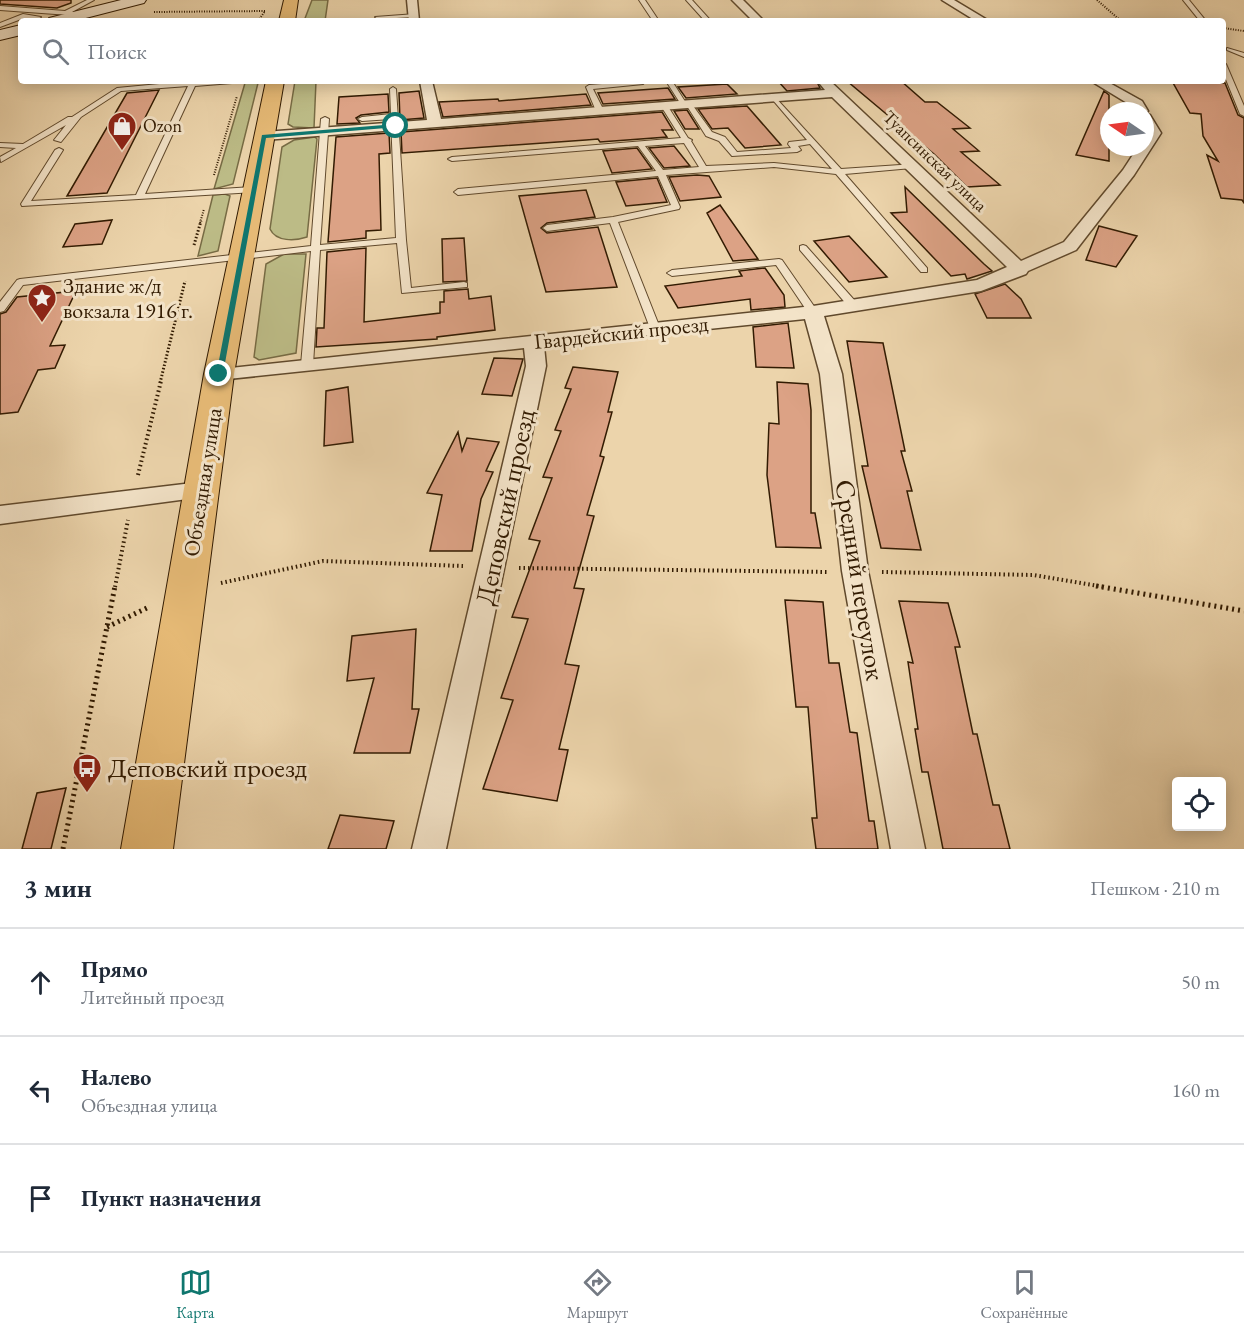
<!DOCTYPE html>
<html lang="ru">
<meta charset="utf-8">
<style>
body{margin:0;font-family:"EB Garamond",serif;background:#f2f2f3;color:#1f2937}
.controls{position:absolute;right:18px;bottom:18px;display:grid;overflow:hidden;border-radius:6px;box-shadow:0 3px 15px #0003}
.controls button{width:54px;height:54px;display:grid;place-items:center;padding:0;border:0;border-bottom:2px solid #e0e1e3;background:#fff;color:#1f2937;font:30px sans-serif}
.compass{position:absolute;left:1100px;top:102px;width:54px;height:54px;border-radius:50%;background:#fff;box-shadow:0 3px 15px #0003;rotate:283deg}
.stop{position:absolute;width:18px;height:18px;margin:-14px;border:4px solid #0f766e;border-radius:50%;background:#fff}
.stop.end{background:#0f766e;border-color:#fff;box-shadow:0 2px 6px #0008}
.list{margin:0;padding:0;list-style:none}
h2{display:flex;justify-content:space-between;align-items:center;height:78px;margin:0;padding:0 24px;font-size:26px}
h2 small{font-size:20px;font-weight:400;color:#747a83}
.list li{display:grid;grid-template-columns:39px 1fr auto;gap:18px;align-items:center;box-sizing:border-box;height:108px;padding:0 24px;border-top:2px solid #e0e1e3}
.list b{display:block;font-size:22px;white-space:nowrap}
.list p{margin:0;font-size:20px;white-space:nowrap;color:#747a83}
.list em{font-size:20px;font-style:normal;color:#747a83}
.icon{flex:none;width:33px;height:33px;fill:none;stroke:currentColor;stroke-width:2;stroke-linecap:round;stroke-linejoin:round}
.map{position:relative;flex:none;width:1244px;height:849px;overflow:hidden}
.search{position:absolute;background:#fff;box-shadow:0 3px 15px #0003;left:18px;right:18px;top:18px;height:66px;display:flex;align-items:center;gap:15px;box-sizing:border-box;padding:0 21px;border-radius:6px;color:#747a83;font-size:22px}
.sheet{height:402px;background:#fff}
nav{display:flex;justify-content:space-around;align-items:center;box-sizing:border-box;height:84px;border-top:2px solid #e0e1e3;background:#fff;font-size:16px;color:#747a83}
nav a{display:grid;justify-items:center;gap:3px}
nav .on{color:#0f766e}
.map>svg:first-child{display:block}
.green{fill:#bcbb86;stroke:#776b44;stroke-width:1.5}
.building{fill:#dca285;stroke:#321b02;stroke-width:1.5}
.lines{fill:none;stroke-linecap:round;stroke-linejoin:round}
.service-casing{stroke:#60492c;stroke-width:2}
.minor-casing{stroke:#60492c;stroke-width:3}
.secondary-casing{stroke:#321b02;stroke-width:2}
.primary-casing{stroke:#321b02;stroke-width:2}
.path-far3{stroke:#321b02;stroke-width:2;stroke-dasharray:1 1.5;stroke-linecap:butt}
.path-far2{stroke:#321b02;stroke-width:3;stroke-dasharray:1.5 2;stroke-linecap:butt}
.path-far1{stroke:#321b02;stroke-width:4;stroke-dasharray:1.5 3;stroke-linecap:butt}
.path{stroke:#321b02;stroke-width:5;stroke-dasharray:2 4;stroke-linecap:butt}
.service{fill:#f3e3c8;fill-rule:evenodd}
.minor{fill:#f3e3c8;fill-rule:evenodd}
.secondary{fill:#f3e3c8;fill-rule:evenodd}
.primary{fill:#e6ba76;fill-rule:evenodd}
.route{fill:#0f766e}
.labels{text-anchor:middle;stroke-width:6;stroke-linejoin:round;paint-order:stroke}
.far-poi-label{font-size:18px;fill:#321b02;stroke:#f3e3c8;text-anchor:start}
.far-street-label{font-size:18px;fill:#321b02;stroke:#f3e3c8}
.poi-label{font-size:22px;fill:#321b02;stroke:#f3e3c8;text-anchor:start}
.street-label{font-size:22px;fill:#321b02;stroke:#f3e3c8}
.near-street-label{font-size:27px;fill:#321b02;stroke:#f3e3c8}
.near-poi-label{font-size:27px;fill:#321b02;stroke:#f3e3c8;text-anchor:start}
</style>
<div class="map">
<svg width="1244" height="849" viewBox="0 0 1244 849">
<rect width="100%" height="100%" fill="#ecd4ab"/>
<filter id="stains"><feTurbulence type="fractalNoise" baseFrequency=".00333" numOctaves="4"/><feColorMatrix values="0 0 0 0 .2 0 0 0 0 .09 0 0 0 0 .02 0 0 0 .5 -.17"/></filter>
<radialGradient id="worn" r=".72"><stop offset=".6" stop-color="#630" stop-opacity="0"/><stop offset="1" stop-color="#630" stop-opacity=".3"/></radialGradient>
<path class="green" d="M312 0H328L325 21H304Z
M295 81H316L314 128 293 127 288 124Z
M245 83H258L233 184 214 189Z
M315 137 317 139 307 237C295 241 276 242 270 229L282 147 294 140Z
M225 194 230 196 218 251 198 256 213 195Z
M284 254H306L296 353 259 360 254 357 266 264Z"/>
<path class="building" d="M0 0H71V3L57 8 0 4Z
M778 81H819L818 84 820 88 787 91Z
M847 81H901L925 102H937L970 128 953 129 979 151 961 152 1000 185 967 187 934 154Z
M1172 81 1225 83 1238 115 1244 118V203L1242 200 1221 198 1207 155 1218 161 1203 136 1201 114 1190 113Z
M727 84 737 94 686 98 678 87Z
M668 88 675 99 603 104 598 93Z
M159 90 107 193 67 196 127 93Z
M419 91 424 118 400 120 399 93Z
M1104 91 1109 95V161L1076 155Z
M388 94 389 112 361 115 356 118 360 123 337 124 339 97Z
M586 94 591 105 443 117 439 102 498 99 499 101Z
M747 106 781 145 745 148 728 128 712 129 698 109Z
M687 110 699 129H685L674 111Z
M662 112 673 130H662L667 137 600 142 598 139 586 140 402 153 401 132Z
M389 133 390 153 379 154 381 230 366 231V238L328 242 336 137Z
M674 146 690 166 664 168 649 148Z
M637 148 652 169 612 173 603 151Z
M697 175 709 176 721 197 680 201 669 177Z
M657 178 667 202 626 206 616 182Z
M905 187 984 264 992 271 967 279 965 274 951 276 891 213 907 212Z
M586 190 595 217 547 223 541 228 547 233 598 227 617 287 546 292 519 196Z
M720 205 758 259 733 261 707 213Z
M112 220 102 244 63 247 75 224Z
M1099 226 1137 236 1116 267 1086 260Z
M849 236 887 277 849 282 814 241Z
M464 238 467 281 443 282 442 239Z
M366 248 364 322 440 313V302H444V291L468 289 469 299 491 296 495 330 437 337V339L316 347 317 328H324L327 252Z
M765 268 784 295 785 307 751 310 750 299 678 308 665 286 742 276 739 271Z
M1005 284 1021 299 1031 318H987L975 294Z
M76 291 50 346 65 345 55 368 38 370 18 412 0 414V314L6 312 17 297Z
M788 323 794 368 756 367 753 327Z
M847 341 883 343 905 451H901L912 491H907L921 550 881 548 862 466H868Z
M494 358 523 359 512 396 482 394Z
M573 367 618 372 608 412H612L600 456 604 457 587 515 594 516 574 588 584 589 565 664 579 666 559 749 568 750 557 801 483 789 513 700 501 698 528 619 512 617 540 541 529 539 552 478 543 477 561 431 555 430 571 389 565 388Z
M777 382 808 384 811 410V513H815L821 548 776 547 767 475 769 423 779 424Z
M348 387 353 442 324 446 326 391Z
M458 432 462 451 467 438 499 442 486 471 493 472 481 499 472 551H430L442 495 427 493Z
M785 600 823 602 829 663H839L850 732 857 733 869 821H874L878 849H816L812 818H817L808 707H796Z
M899 601 948 603 960 647H955L973 734H977L993 805H999L1010 849H943L928 772H922L915 729H918L908 662 913 663Z
M416 629 412 709H419L410 753H354L374 678 347 681 352 636Z
M66 788 51 849H22L37 793Z
M340 815 394 821 386 849H328Z"/>
<g class="lines">
<g class="service-casing">
<path id="service" d="M87 0H94L72 12 85 13 83 16 0 10V6L65 11Z
M639 0H645L659 21H653Z
M686 0H692L711 21H705Z
M1183 0H1189L1206 21H1200Z
M23 14 41 17 38 19 24 18 0 27V23Z
M416 14 414 17 378 19 375 17Z
M1227 48 1244 53V57L1227 50Z
M1223 62 1226 64 1244 106V116L1240 114 1223 72Z
M191 81H235L232 83 195 86 145 194 252 187 256 190 255 192 22 206 21 204 55 150 59 148 63 150 31 201 136 195 188 86 121 91 81 117 61 142 54 140 66 125 1 162 0 157 16 148 0 147V143L23 144 68 117H72L117 88Z
M641 81 644 83 643 84 593 89 604 111 600 113 596 111 586 87 589 85Z
M666 81H672L686 103H691L712 132 725 137 737 152 791 148 788 144 789 142 807 140 772 99 771 98 774 96 841 169 915 164 916 166 912 168 845 174 927 268V272H921L836 174 774 167 666 175 680 207 679 209 618 222 660 328 655 331 650 328 610 223 547 231 543 228 547 225 613 217 671 205 658 176 458 195 454 192 458 189 656 171 638 146 452 161 448 159 452 157 681 138 661 106 665 104 667 105 688 138 692 140 691 141 706 166 774 163 832 169 810 144 798 146 801 150 797 152 732 156 719 141 706 136 687 106H682ZM684 143 699 167 663 170 645 146Z
M393 87 396 89 406 240 411 288 464 282 467 283V287L402 293 397 243 320 250 313 365 307 368 301 365 311 251 23 285 4 311 0 312V302L17 280 20 279 311 246 321 119 325 117 329 119 320 245 396 238 391 119 362 121 358 119 362 117 391 114 390 89Z
M803 245 806 246 856 302V306H848L800 250V246Z
M779 259 782 260 818 312 817 314H809L776 265 672 276 667 273 672 270Z"/>
</g>
<g class="minor-casing">
<path id="minor" d="M407 0H417L419 21H409Z
M732 0H743L764 21H753Z
M942 0H954L989 21H976Z
M420 81H432L441 119 825 90 820 84 822 81H830L1021 261 1064 242 1123 170 1138 147H1145C1145 134 1145 124 1145 111H1134L1132 106 1091 81H1106L1142 101 1148 111 1145 114 1150 115 1161 133 1134 175 1076 250 1028 271 1026 274 981 291 824 316 842 374 868 571 925 849H891L842 571 820 374 805 319 544 346 546 366 446 849H412L526 366 524 348 219 380 212 378 208 374 212 370 813 306 977 280 1007 267 832 97 264 140 257 136 264 132 427 120Z
M201 482 210 484 213 490 210 496 0 524V506Z"/>
</g>
<g class="secondary-casing">
<path id="secondary" d="M121 0H146L144 3 74 21H47L49 18Z
M21 25V35L0 40V30Z"/>
</g>
<g class="primary-casing">
<path id="primary" d="M284 0H298L295 21H279Z
M266 81H284L234 374 173 849H121L204 374Z"/>
</g>
<path class="path-far3" d="M1097 0 1121 21
M154 12 266 11
M258 21 265 11
M1223 28 1244 31
M214 175 237 96
M200 223 204 209"/>
<path class="path-far2" d="M194 245 201 221
M160 383 185 281"/>
<path class="path-far1" d="M138 475 161 381
M519 568 829 572
M882 572 1033 575 1105 587
M221 583 323 561 463 566
M115 587 128 520"/>
<path class="path" d="M1096 586 1244 611
M107 627 149 607
M63 849 115 586"/>
<use href="#service" class="service"/>
<use href="#minor" class="minor"/>
<use href="#secondary" class="secondary"/>
<use href="#primary" class="primary"/>
</g>
<path class="route" d="M396 124 398 127 266 138 223 374 216 376 262 135Z"/>
<defs>
<g id="shop-pin" transform="scale(1.5)"><path d="M0 17L-7.5 6A9.5 9.5 0 1 1 7.5 6Z" fill="#8f2418" stroke="#f3e3c8"/><path d="M-5-2.5h2.3a2.7 3.5 0 0 1 5.4 0H5L5.5 6h-11ZM-1.5-2.5h3a1.5 2.3 0 0 0-3 0Z" fill="#fff"/></g>
<g id="sight-pin" transform="scale(1.5)"><path d="M0 17L-7.5 6A9.5 9.5 0 1 1 7.5 6Z" fill="#8f2418" stroke="#f3e3c8"/><path d="M0-6L1.8-2.2L6-1.7L2.9 1.2L3.7 5.4L0 3.3L-3.7 5.4L-2.9 1.2L-6-1.7L-1.8-2.2Z" fill="#fff"/></g>
<g id="bus-pin" transform="scale(1.5)"><path d="M0 17L-7.5 6A9.5 9.5 0 1 1 7.5 6Z" fill="#8f2418" stroke="#f3e3c8"/><path d="M-5-6H5V4H4V6H2V4H-2V6H-4V4H-5ZM-3.5-4V0h7V-4ZM-3.5 1.2v1.5H-2V1.2ZM2 1.2v1.5H3.5V1.2Z" fill="#fff"/></g>
</defs>
<g fill-rule="evenodd">
<use href="#shop-pin" x="122" y="126"/>
<use href="#sight-pin" x="42" y="298"/>
<use href="#bus-pin" x="87" y="768"/>
</g>
<g class="labels">
<g class="far-poi-label">
<text x="143" y="132">Ozon</text>
</g>
<g class="far-street-label">
<text transform="translate(935 161) rotate(44)" y="6">Туапсинская улица</text>
</g>
<g class="poi-label">
<text x="63" y="293">Здание ж/д<tspan x="63" dy="25">вокзала 1916 г.</tspan></text>
</g>
<g class="street-label">
<text transform="translate(621 332) rotate(-6)" y="8">Гвардейский проезд</text>
<text transform="translate(202 482) rotate(-81)" y="8">Объездная улица</text>
</g>
<g class="near-street-label">
<text transform="translate(505 507) rotate(-78)" y="9">Деповский проезд</text>
<text transform="translate(860 580) rotate(81)" y="9">Средний переулок</text>
</g>
<g class="near-poi-label">
<text x="108" y="777">Деповский проезд</text>
</g>
</g>
<rect width="100%" height="100%" filter="url(#stains)"/>
<rect width="100%" height="100%" fill="url(#worn)"/>
</svg>
<div class="controls">
<button><svg class="icon" aria-label="locate" viewBox="0 0 24 24"><circle cx="12" cy="12" r="6"/><path d="M12 2v4M12 18v4M2 12h4M18 12h4"/></svg></button>
</div>
<svg class="compass" viewBox="-18 -18 36 36"><path d="M0-13l5 13h-10z" fill="#e53935"/><path d="M0 13l5-13h-10z" fill="#747a83"/></svg>
<div class="stop" style="left:396px;top:126px"></div>
<div class="stop end" style="left:219px;top:374px"></div>
<div class="search"><svg class="icon" aria-label="search" viewBox="0 0 24 24"><circle cx="10" cy="10" r="6"/><path d="M15 15l6 6"/></svg>Поиск</div>
</div>
<section class="sheet">
<h2>3 мин<small>Пешком · 210 m</small></h2>
<ul class="list">
<li><svg class="icon" aria-label="ahead" viewBox="0 0 24 24"><path d="M12 20V5M6 11l6-6 6 6"/></svg><div><b>Прямо</b><p>Литейный проезд</p></div><em>50 m</em></li>
<li><svg class="icon" aria-label="left" viewBox="0 0 24 24"><path d="M17 20v-9H6M10 6l-5 5 5 5"/></svg><div><b>Налево</b><p>Объездная улица</p></div><em>160 m</em></li>
<li><svg class="icon" aria-label="arrive" viewBox="0 0 24 24"><path d="M6 21V4h12l-3 4 3 4H6"/></svg><div><b>Пункт назначения</b></div></li>
</ul>
</section>
<nav>
<a class="on"><svg class="icon" aria-label="map" viewBox="0 0 24 24"><path d="M3 6l6-2 6 2 6-2v14l-6 2-6-2-6 2zM9 4v14M15 6v14"/></svg>Карта</a>
<a><svg class="icon" aria-label="directions" viewBox="0 0 24 24"><path d="M12 3l9 9-9 9-9-9zM9 14v-3h6M13 9l2 2-2 2"/></svg>Маршрут</a>
<a><svg class="icon" aria-label="saved" viewBox="0 0 24 24"><path d="M7 4h10v16l-5-4-5 4z"/></svg>Сохранённые</a>
</nav>
